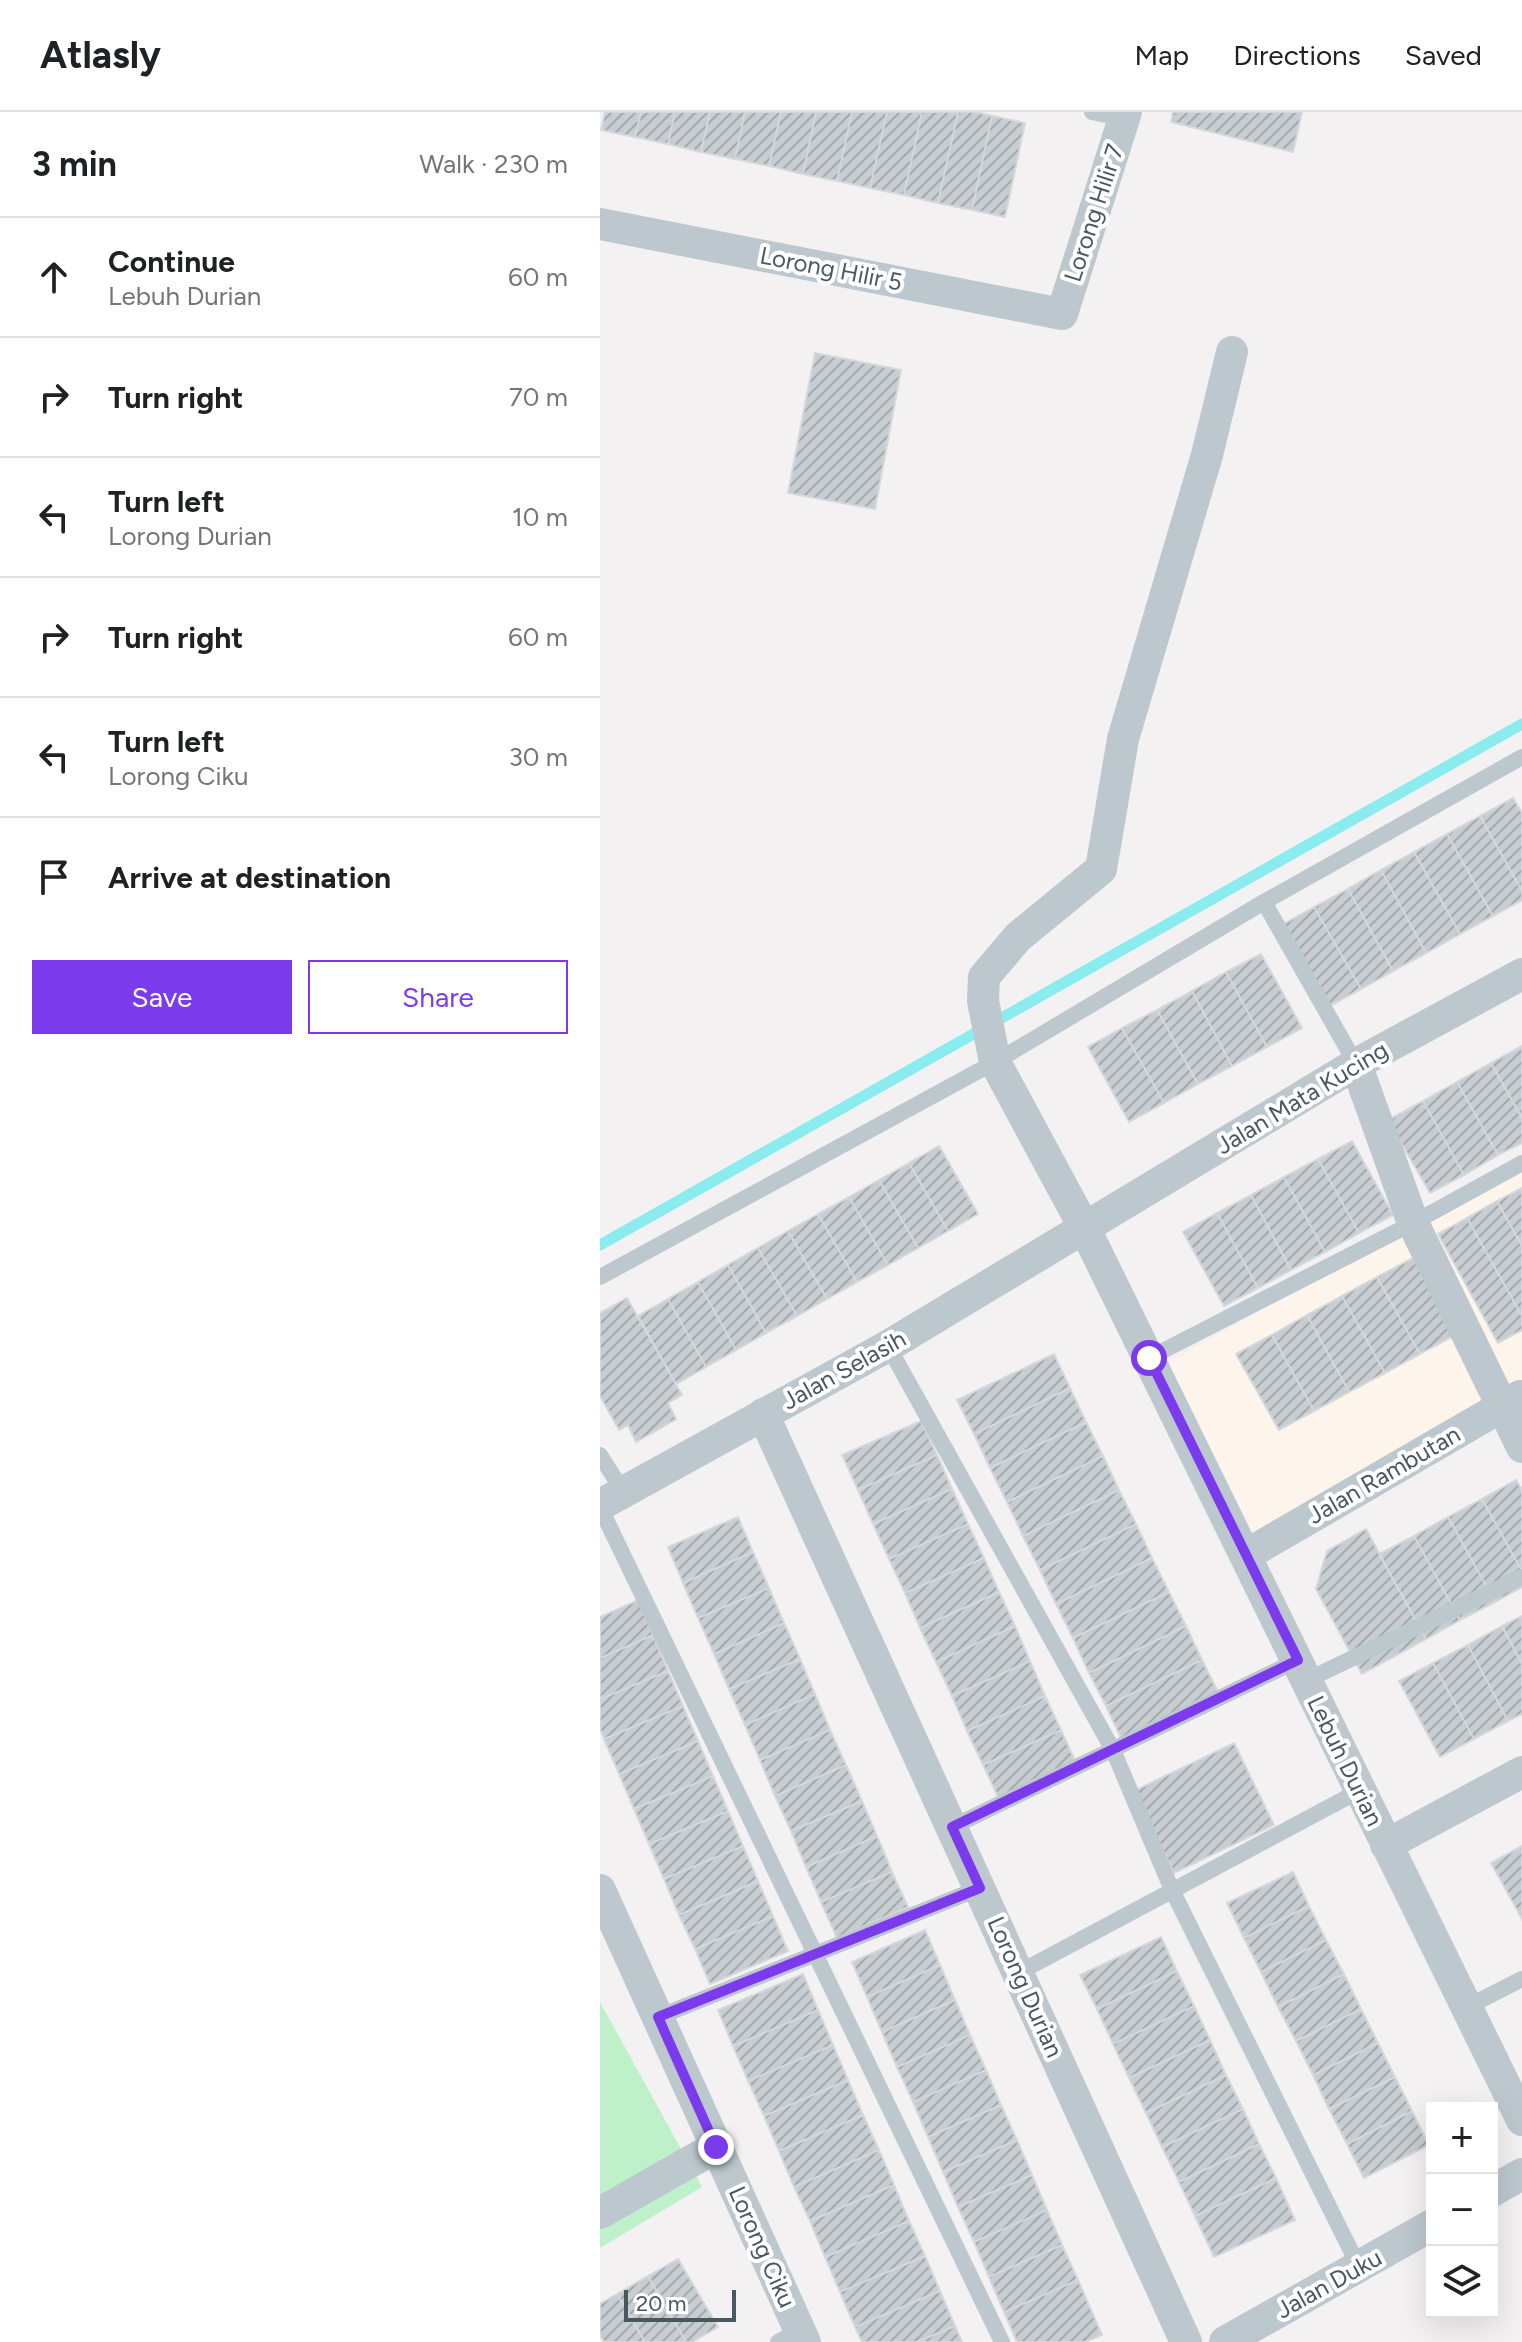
<!DOCTYPE html>
<meta charset="utf-8">
<style>
body{margin:0;font-family:Figtree,sans-serif;background:#f2f2f2;color:#202124}
.controls{position:absolute;right:24px;bottom:24px;display:grid;overflow:hidden;border-radius:0px;box-shadow:0 8px 32px #0002}
.controls button{width:72px;height:72px;display:grid;place-items:center;padding:0;border:0;border-bottom:2px solid #e0e0e0;background:#fff;color:#202124;font:40px sans-serif}
.scale{position:absolute;left:24px;bottom:20px;width:112px;box-sizing:border-box;padding-left:8px;border:4px solid #48585f;border-top:0;font-size:22px;line-height:28px;white-space:nowrap;color:#48585f;-webkit-text-stroke:6px #fff;paint-order:stroke}
.stop{position:absolute;width:24px;height:24px;margin:-18px;border:6px solid #7c3aed;border-radius:50%;background:#fff}
.stop.end{background:#7c3aed;border-color:#fff;box-shadow:0 2px 8px #0008}
.list{margin:0;padding:0;list-style:none}
h2{display:flex;justify-content:space-between;align-items:center;height:104px;margin:0;padding:0 32px;font-size:34px}
h2 small{font-size:26px;font-weight:400;color:#757577}
.list li{display:grid;grid-template-columns:52px 1fr auto;gap:24px;align-items:center;box-sizing:border-box;height:120px;padding:0 32px;border-top:2px solid #e0e0e0}
.list b{display:block;font-size:30px;white-space:nowrap}
.list p{margin:0;font-size:26px;white-space:nowrap;color:#757577}
.list em{font-size:26px;font-style:normal;color:#757577}
.actions{display:flex;gap:16px;padding:24px 32px}
.actions a{flex:1;padding:18px 0;border:2px solid #7c3aed;border-radius:0px;text-align:center;font-size:28px;color:#7c3aed}
.actions .main{background:#7c3aed;color:#fff}
.icon{flex:none;width:44px;height:44px;fill:none;stroke:currentColor;stroke-width:2;stroke-linecap:round;stroke-linejoin:round}
.map{position:relative;flex:none;width:922px;height:2230px;overflow:hidden}
header{display:flex;align-items:center;gap:48px;box-sizing:border-box;height:112px;padding:0 40px;background:#fff;border-bottom:2px solid #e0e0e0}
header strong{font-size:38px}
nav{display:flex;gap:44px;margin-inline-start:auto;font-size:28px}
main{display:flex}
aside{flex:1;background:#fff}
.map>svg:first-child{display:block}
.commercial{fill:#fdf4eb}
.green{fill:#bef1c9}
.lines{fill:none;stroke-linecap:round;stroke-linejoin:round}
.stream{stroke:#8aecef;stroke-width:11}
.building{fill:url(#building-hatch);stroke:#d4d8dc;stroke-width:2}
.lane{stroke:#bcc8ce;stroke-width:16}
.street{stroke:#bcc8ce;stroke-width:32}
.route{stroke:#7c3aed;stroke-width:10}
.labels{text-anchor:middle;stroke-width:8;stroke-linejoin:round;paint-order:stroke}
.street-label{font-size:24px;fill:#48585f;stroke:#fff}
</style>
<header>
<strong>Atlasly</strong>
<nav><a>Map</a><a>Directions</a><a>Saved</a></nav>
</header>
<main>
<aside>
<h2>3 min<small>Walk · 230 m</small></h2>
<ul class="list">
<li><svg class="icon" aria-label="ahead" viewBox="0 0 24 24"><path d="M12 20V5M6 11l6-6 6 6"/></svg><div><b>Continue</b><p>Lebuh Durian</p></div><em>60 m</em></li>
<li><svg class="icon" aria-label="right" viewBox="0 0 24 24"><path d="M7 20v-9h11M14 6l5 5-5 5"/></svg><div><b>Turn right</b></div><em>70 m</em></li>
<li><svg class="icon" aria-label="left" viewBox="0 0 24 24"><path d="M17 20v-9H6M10 6l-5 5 5 5"/></svg><div><b>Turn left</b><p>Lorong Durian</p></div><em>10 m</em></li>
<li><svg class="icon" aria-label="right" viewBox="0 0 24 24"><path d="M7 20v-9h11M14 6l5 5-5 5"/></svg><div><b>Turn right</b></div><em>60 m</em></li>
<li><svg class="icon" aria-label="left" viewBox="0 0 24 24"><path d="M17 20v-9H6M10 6l-5 5 5 5"/></svg><div><b>Turn left</b><p>Lorong Ciku</p></div><em>30 m</em></li>
<li><svg class="icon" aria-label="arrive" viewBox="0 0 24 24"><path d="M6 21V4h12l-3 4 3 4H6"/></svg><div><b>Arrive at destination</b></div></li>
</ul>
<div class="actions"><a class="main">Save</a><a>Share</a></div>
</aside>
<div class="map">
<svg width="922" height="2230" viewBox="0 0 922 2230">
<defs>
<pattern id="building-hatch" width="6" height="6" patternUnits="userSpaceOnUse" patternTransform="scale(2)"><rect width="6" height="6" fill="#c7cdd0"/><path d="M-1 1l2-2M0 6l6-6M5 7l2-2" fill="none" stroke="#a4a9ac"/></pattern>
</defs>
<rect width="100%" height="100%" fill="#f3f1f1"/>
<path class="commercial" d="M922 1052V1283L646 1443 554 1259Z"/>
<path class="green" d="M0 1890 102 2075 0 2136Z"/>
<g class="lines">
<path class="stream" d="M0 1133 922 612"/>
</g>
<path class="building" d="M5 0H41L35 25 1 18Z
M41 0H75L68 32 35 25Z
M75 0H110L101 40 68 32Z
M110 0H145L135 47 101 40Z
M145 0H181L169 54 135 47Z
M181 0H216L203 62 169 54Z
M216 0H252L237 69 203 62Z
M252 0H287L270 76 237 69Z
M287 0H322L304 83 270 76Z
M322 0H358L338 91 304 83Z
M358 0H376L392 4 372 98 338 91Z
M573 0H702L693 40 571 10Z
M392 4 425 11 405 105 372 98Z
M215 241 301 258 275 397 188 381Z
M913 686 922 701V779L880 704Z
M880 704 922 779V788L893 804 847 722Z
M847 722 893 804 860 822 814 740Z
M814 740 860 822 826 841 781 758Z
M781 758 826 841 793 859 748 777Z
M748 777 793 859 761 877 714 795Z
M714 795 761 877 728 895 682 813Z
M661 842 702 916 667 935 626 860Z
M626 860 667 935 632 954 592 879Z
M592 879 632 954 598 972 557 898Z
M557 898 598 972 564 991 522 916Z
M522 916 564 991 529 1010 488 935Z
M922 934V1006L891 951Z
M891 951 922 1006V1031L898 1043 857 970Z
M857 970 898 1043 864 1063 823 989Z
M823 989 864 1063 830 1081 788 1008Z
M752 1029 793 1103 759 1121 718 1047Z
M339 1034 378 1102 348 1119 309 1051Z
M718 1047 759 1121 725 1140 684 1065Z
M309 1051 348 1119 318 1136 279 1068Z
M684 1065 725 1140 691 1158 651 1083Z
M279 1068 318 1136 288 1153 249 1085Z
M922 1076V1134L897 1089Z
M651 1083 691 1158 658 1176 617 1101Z
M249 1085 288 1153 257 1170 218 1102Z
M897 1089 922 1134V1204L867 1106Z
M617 1101 658 1176 624 1194 583 1120Z
M218 1102 257 1170 227 1187 188 1119Z
M867 1106 922 1204V1218L898 1231 838 1122Z
M188 1119 227 1187 197 1204 158 1136Z
M158 1136 197 1204 166 1221 128 1153Z
M813 1146 855 1223 820 1242 777 1165Z
M128 1153 166 1221 136 1238 98 1170Z
M777 1165 820 1242 785 1261 742 1184Z
M98 1170 136 1238 106 1255 68 1187Z
M742 1184 785 1261 749 1280 707 1203Z
M27 1186 82 1283 68 1291 76 1307 36 1330 28 1313 19 1318 0 1284V1201Z
M68 1187 106 1255 76 1272 38 1204Z
M707 1203 749 1280 714 1299 672 1223Z
M672 1223 714 1299 679 1318 636 1242Z
M454 1242 470 1276 374 1322 357 1288Z
M470 1276 486 1310 390 1356 374 1322Z
M321 1309 337 1343 258 1378 242 1343Z
M486 1310 503 1344 407 1390 390 1356Z
M337 1343 352 1377 273 1412 258 1378Z
M503 1344 519 1378 423 1424 407 1390Z
M916 1368 922 1378V1459L882 1387Z
M352 1377 368 1412 289 1447 273 1412Z
M519 1378 536 1412 440 1458 423 1424Z
M882 1387 922 1459V1475L895 1490 848 1405Z
M138 1405 153 1440 83 1471 68 1435Z
M848 1405 895 1490 860 1508 814 1424Z
M368 1412 384 1446 305 1481 289 1447Z
M536 1412 552 1446 456 1492 440 1458Z
M766 1417 826 1527 762 1562 716 1477 727 1439Z
M814 1424 860 1508 826 1527 779 1442Z
M153 1440 169 1476 98 1506 83 1471Z
M384 1446 399 1480 320 1516 305 1481Z
M552 1446 569 1480 473 1526 456 1492Z
M169 1476 184 1511 114 1542 98 1506Z
M399 1480 415 1514 336 1550 320 1516Z
M569 1480 586 1514 489 1561 473 1526Z
M38 1488 53 1523 0 1546V1505Z
M922 1504V1552L902 1514Z
M184 1511 200 1547 129 1577 114 1542Z
M415 1514 430 1549 352 1584 336 1550Z
M586 1514 602 1548 506 1594 489 1561Z
M902 1514 922 1552V1602L908 1609 868 1533Z
M53 1523 68 1559 0 1587V1546Z
M868 1533 908 1609 874 1627 833 1551Z
M200 1547 215 1582 145 1613 129 1577Z
M602 1548 619 1582 522 1628 506 1594Z
M430 1549 445 1584 367 1619 352 1584Z
M833 1551 874 1627 840 1645 799 1569Z
M68 1559 83 1594 4 1627 0 1617V1587Z
M215 1582 230 1618 160 1648 145 1613Z
M445 1584 461 1618 383 1653 367 1619Z
M83 1594 98 1629 19 1662 4 1627Z
M230 1618 246 1653 175 1684 160 1648Z
M461 1618 477 1653 399 1687 383 1653Z
M98 1629 113 1664 34 1697 19 1662Z
M634 1631 674 1713 574 1761 534 1679Z
M246 1653 262 1689 191 1719 175 1684Z
M113 1664 128 1699 49 1732 34 1697Z
M262 1689 277 1724 206 1755 191 1719Z
M128 1699 143 1734 64 1767 49 1732Z
M277 1724 292 1760 221 1790 206 1755Z
M143 1734 158 1769 79 1803 64 1767Z
M922 1734V1807L891 1751Z
M292 1760 308 1795 237 1826 221 1790Z
M693 1760 709 1794 644 1826 627 1791Z
M158 1769 173 1804 95 1837 79 1803Z
M709 1794 726 1828 661 1860 644 1826Z
M173 1804 188 1839 110 1872 95 1837Z
M325 1818 340 1853 267 1885 252 1850Z
M561 1825 577 1859 497 1897 480 1863Z
M726 1828 744 1862 678 1895 661 1860Z
M340 1853 355 1888 282 1920 267 1885Z
M577 1859 594 1894 513 1932 497 1897Z
M203 1862 218 1898 133 1934 118 1898Z
M744 1862 761 1897 696 1929 678 1895Z
M355 1888 370 1923 297 1955 282 1920Z
M594 1894 610 1928 529 1966 513 1932Z
M761 1897 778 1931 713 1963 696 1929Z
M218 1898 233 1933 148 1969 133 1934Z
M370 1923 386 1958 313 1990 297 1955Z
M610 1928 626 1963 546 2001 529 1966Z
M778 1931 795 1965 729 1997 713 1963Z
M233 1933 248 1968 164 2004 148 1969Z
M386 1958 401 1993 328 2025 313 1990Z
M626 1963 643 1997 562 2035 546 2001Z
M795 1965 812 1999 747 2032 729 1997Z
M248 1968 263 2003 179 2039 164 2004Z
M401 1993 417 2028 343 2060 328 2025Z
M643 1997 659 2032 579 2070 562 2035Z
M812 1999 829 2033 764 2066 747 2032Z
M263 2003 279 2038 194 2075 179 2039Z
M417 2028 432 2063 358 2095 343 2060Z
M659 2032 676 2066 595 2104 579 2070Z
M279 2038 294 2073 210 2109 194 2075Z
M432 2063 447 2098 374 2130 358 2095Z
M676 2066 695 2108 614 2145 595 2104Z
M294 2073 309 2109 225 2145 210 2109Z
M447 2098 462 2133 389 2165 374 2130Z
M309 2109 325 2144 240 2180 225 2145Z
M462 2133 478 2168 404 2200 389 2165Z
M325 2144 340 2179 255 2215 240 2180Z
M78 2147 118 2215 92 2230H86L48 2164Z
M48 2164 86 2230H45L17 2182Z
M478 2168 502 2223 485 2230H417L404 2200Z
M340 2179 355 2214 317 2230H262L255 2215Z
M17 2182 45 2230H4L0 2223V2192Z
M355 2214 362 2230H317Z"/>
<g class="lines">
<path class="lane" d="M492 0 524 7
M664 790 756 952
M0 1165 395 950 664 790 922 645
M288 1234 513 1638 572 1778 759 2155
M549 1246 813 1111 922 1051
M0 1343 24 1381
M0 1395 402 2230
M705 1569 922 1465
M352 1715 698 1548
M418 1861 759 1679
M867 1895 922 1867
M58 1905 380 1776
M178 2230 200 2218"/>
<path class="street" d="M0 112 462 202 526 0
M632 240 607 343 523 627 501 757 418 825 384 865 383 889 395 950 485 1117 922 2008
M756 952 813 1111 922 1335
M163 1302 586 2230
M0 1393 288 1234 756 952 922 862
M646 1443 920 1284
M786 1733 922 1660
M0 1778 205 2230
M892 2079 922 2062
M0 2101 116 2035
M625 2230 832 2113"/>
</g>
<g class="lines">
<path class="route" d="M116 2035 58 1905 380 1776 352 1715 698 1548 549 1246"/>
</g>
<g class="labels">
<g class="street-label">
<text transform="translate(494 101) rotate(-72)" y="8">Lorong Hilir 7</text>
<text transform="translate(231 157) rotate(11)" y="8">Lorong Hilir 5</text>
<text transform="translate(702 986) rotate(-31)" y="8">Jalan Mata Kucing</text>
<text transform="translate(244 1258) rotate(-29)" y="8">Jalan Selasih</text>
<text transform="translate(784 1363) rotate(-30)" y="8">Jalan Rambutan</text>
<text transform="translate(745 1649) rotate(64)" y="8">Lebuh Durian</text>
<text transform="translate(425 1875) rotate(66)" y="8">Lorong Durian</text>
<text transform="translate(162 2135) rotate(66)" y="8">Lorong Ciku</text>
<text transform="translate(729 2172) rotate(-29)" y="8">Jalan Duku</text>
</g>
</g>
</svg>
<div class="controls">
<button>+</button>
<button>−</button>
<button><svg class="icon" aria-label="layers" viewBox="0 0 24 24"><path d="M12 4l9 5-9 5-9-5zM3 14l9 5 9-5"/></svg></button>
</div>
<div class="scale">20 m</div>
<div class="stop" style="left:549px;top:1246px"></div>
<div class="stop end" style="left:116px;top:2035px"></div>
</div>
</main>
